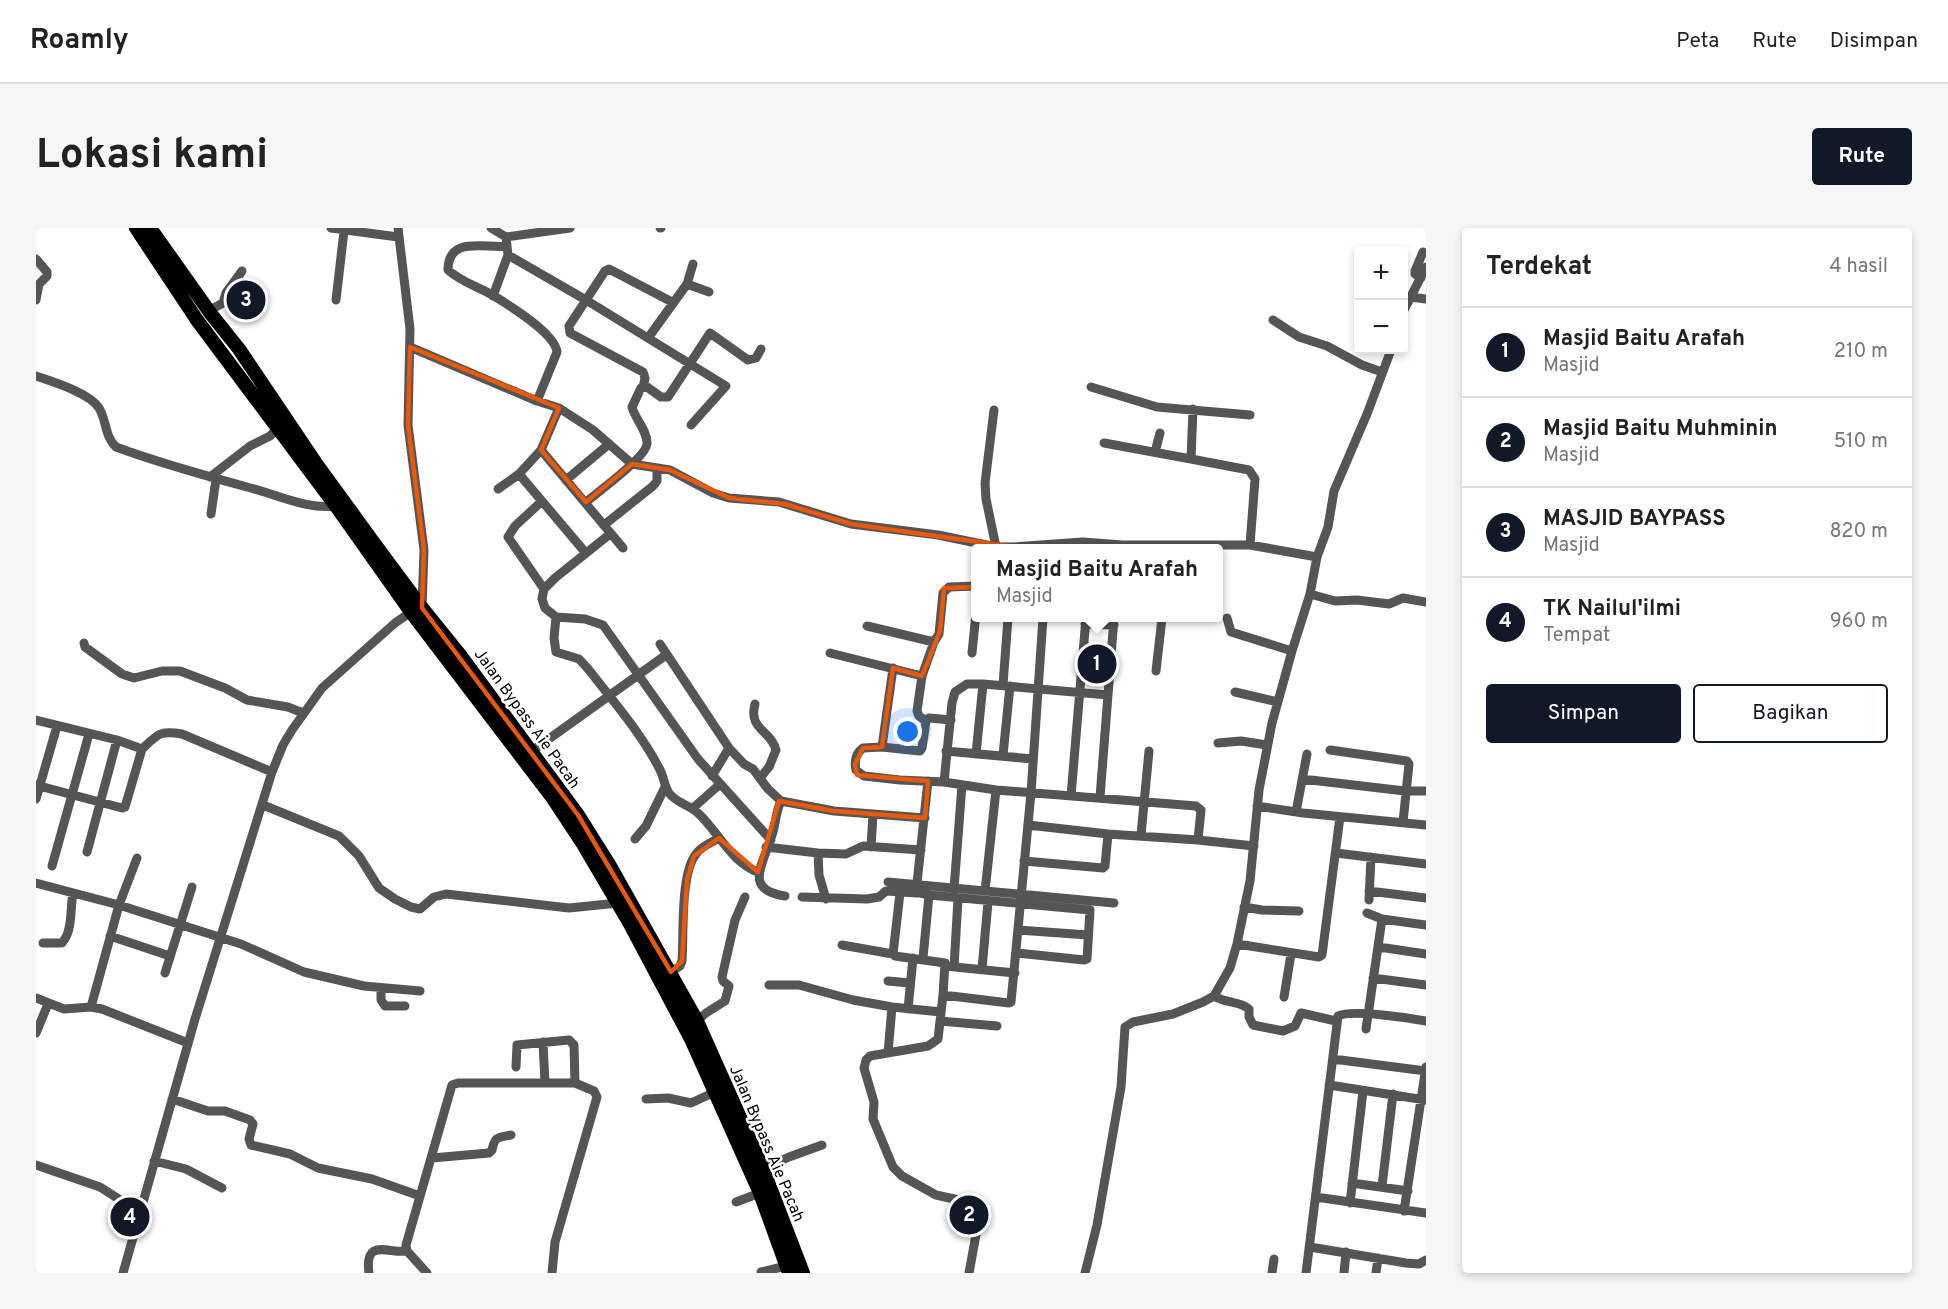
<!DOCTYPE html>
<html lang="id">
<meta charset="utf-8">
<style>
body{margin:0;font-family:Overpass,sans-serif;background:#f6f6f6;color:#222}
.controls{position:absolute;right:18px;top:18px;display:grid;overflow:hidden;border-radius:6px;box-shadow:0 3px 9px #0003}
.controls button{width:54px;height:54px;display:grid;place-items:center;padding:0;border:0;border-bottom:2px solid #e0e0e0;background:#fff;color:#222;font:30px sans-serif}
.you{position:absolute;left:872px;top:504px;width:21px;height:21px;margin:-15px;border:4px solid #fff;border-radius:50%;background:#1a73e8;box-shadow:0 0 0 9px #1a73e833}
.badge{display:grid;place-items:center;width:39px;height:39px;border-radius:50%;background:#111827;color:#fff;font-size:20px;font-weight:700}
.pin{position:absolute;translate:-50% -50%;border:3px solid #fff;box-shadow:0 2px 6px #0006}
.popup{position:absolute;left:935px;top:316px;width:252px;height:78px;box-sizing:border-box;display:grid;place-content:center;border-radius:6px;background:#fff;filter:drop-shadow(0 2px 4px #0005);font-size:20px;white-space:nowrap;color:#767676}
.popup b{font-size:22px;color:#222}
.popup::after{content:'';position:absolute;left:50%;top:100%;margin-left:-12px;border:12px solid transparent;border-top-color:#fff}
.list{margin:0;padding:0;list-style:none}
h2{display:flex;justify-content:space-between;align-items:center;height:78px;margin:0;padding:0 24px;font-size:26px}
h2 small{font-size:20px;font-weight:400;color:#767676}
.list li{display:grid;grid-template-columns:39px 1fr auto;gap:18px;align-items:center;box-sizing:border-box;height:90px;padding:0 24px;border-top:2px solid #e0e0e0}
.list b{display:block;font-size:22px;white-space:nowrap}
.list p{margin:0;font-size:20px;white-space:nowrap;color:#767676}
.list em{font-size:20px;font-style:normal;color:#767676}
.actions{display:flex;gap:12px;padding:18px 24px}
.actions a{flex:1;padding:14px 0;border:2px solid #111827;border-radius:6px;text-align:center;font-size:21px;color:#111827}
.actions .main{background:#111827;color:#fff}
.map{position:relative;flex:none;width:1390px;height:1045px;overflow:hidden;border-radius:6px}
header{display:flex;align-items:center;gap:36px;box-sizing:border-box;height:84px;padding:0 30px;background:#fff;border-bottom:2px solid #e0e0e0}
header strong{font-size:28px}
nav{display:flex;gap:33px;margin-inline-start:auto;font-size:21px}
.intro{display:flex;align-items:center;justify-content:space-between;box-sizing:border-box;height:144px;padding:0 36px}
h1{margin:0;font-size:42px}
.button{padding:15px 27px;border-radius:6px;background:#111827;color:#fff;font-size:21px;font-weight:700}
main{display:flex;gap:36px;padding:0 36px}
aside{flex:1;background:#fff;border-radius:6px;box-shadow:0 3px 9px #0003}
.map>svg:first-child{display:block}
.lines{fill:none;stroke-linecap:round;stroke-linejoin:round}
.minor{stroke:#555;stroke-width:9}
.highway{stroke:#000;stroke-width:14}
.marked{fill:none;stroke:#e8590c;stroke-width:4.5;stroke-linejoin:round}
.labels{text-anchor:middle;stroke-width:5;stroke-linejoin:round;paint-order:stroke}
.street-label{font-size:16px;fill:#000;stroke:#fff}
</style>
<header>
<strong>Roamly</strong>
<nav><a>Peta</a><a>Rute</a><a>Disimpan</a></nav>
</header>
<div class="intro"><h1>Lokasi kami</h1><a class="button">Rute</a></div>
<main>
<div class="map">
<svg width="1390" height="1045" viewBox="0 0 1390 1045">
<rect width="100%" height="100%" fill="#fff"/>
<g class="lines">
<path class="minor" d="M295 0 362 9
M362 0 374 101 372 197 388 322 386 380
M455 0 470 9 472 27 457 68
M624 0H625
M470 9 534 0
M471 18C450 21 412 7 412 42 425 54 443 59 458 68 474 78 519 105 521 124L501 173
M472 27 550 72 690 158 655 197
M0 31 11 44V48L3 56 0 72
M1385 50 1379 46V43L1387 24
M651 56 673 64
M1374 69 1390 71
M300 72 308 3
M1368 82 1390 39
M175 86 174 82 187 75 190 65 206 43
M1237 92 1263 109 1291 118 1326 137 1346 144
M612 110 651 56 657 36
M374 119 501 173 523 180 557 202 596 236 634 242 677 265 693 270 743 274 815 296 902 307 960 319H978L1047 314 1086 317H1214L1281 329
M0 148C17 154 54 165 63 180 71 193 68 207 80 219 123 235 167 247 211 259 240 266 271 282 300 278
M607 159 609 150 607 144 534 105 533 98 569 43 573 41 636 74
M1055 159 1121 179 1214 187
M523 180 505 222 483 246 549 324
M958 182 949 255 950 271 960 319
M1068 215 1155 231 1157 181
M505 222 587 320
M1119 224 1124 205
M1155 231 1213 242 1219 251 1214 317
M174 249 214 218 234 208 242 200
M530 252 573 216
M462 261 483 246
M505 274 479 298 472 309 508 361
M550 274C562 264 612 228 611 215 611 202 599 191 596 179L605 160 611 159 625 169H632L674 105 712 132 720 130 725 121
M175 286 180 251
M568 297 617 258 621 253V240
M574 306 519 350 508 361 506 371 509 380 520 389 549 391 567 397 662 531 735 612
M1274 366 1299 373 1321 372 1353 376 1367 370 1390 374
M520 389 518 410 520 424 543 431 553 442C577 473 605 505 623 540 628 548 628 558 633 565 641 576 655 577 663 586 682 604 696 635 722 644
M1191 390 1195 404 1256 423
M1049 396 1078 397
M831 398 898 414
M48 415 49 419 86 446 98 450 126 443H144L189 460 211 472 252 479 267 485
M624 416 693 520 708 536 717 541 732 561 745 573
M794 425 886 448
M936 425 940 385
M1120 443 1126 390
M967 457 972 390
M1199 464 1242 474
M719 476C712 502 735 502 740 522L733 539 724 550
M0 492 81 512 106 521C122 506 124 502 146 506L236 544
M915 492 893 490 890 493 886 520 884 523 846 519 827 520C820 525 818 533 820 542L828 548 864 552 908 554 960 562 1160 578 1165 582 1162 612 1218 618
M890 493 883 488 881 483 886 448 898 414 903 406 907 365 913 359 940 358
M1182 515 1205 513 1231 517
M846 519 857 440
M1294 522 1371 533 1373 536 1367 594
M496 523 630 427
M910 523 997 531
M940 526 947 456 1072 467
M967 527 974 458
M676 548 693 520
M1266 551 1369 563H1390
M908 554 916 475 919 464 931 456H947
M0 557 86 580 89 579 106 521
M1035 568 1050 390
M1064 569 1078 390
M0 571 21 498
M227 577 303 608 323 628 343 660 359 671 375 679 384 681 398 669 410 666 533 680 582 675
M1221 578 1267 585 1390 597
M657 580 683 557
M1260 584 1271 526
M1072 606 1162 612
M1105 607 1113 523
M599 611 610 598 629 559
M730 619 782 625 810 626 827 618 885 622
M835 619 837 586 889 590
M51 624 81 512
M782 625 783 647 790 671
M1300 625 1390 636
M988 633 1067 640 1069 638 1072 606 992 597
M16 638 53 506
M852 654 1078 675
M0 655 83 677 205 716 268 744 328 758 384 763
M918 661 926 557
M949 663 960 562
M1333 663 1390 670
M864 665 857 726 859 728 909 735 907 767
M893 667 1054 682 1051 731 1048 732 981 725
M749 668C707 662 727 636 735 610 740 598 739 585 745 573L798 583 837 586
M766 669 831 671 843 669 850 663 881 665
M1333 672 1335 629
M1208 679 1226 682 1263 683
M1331 685 1346 691
M982 702 1052 707
M74 708 134 728
M7 715H26C37 703 34 680 37 665
M1201 716 1283 729 1286 727 1304 589
M806 717 857 726
M1343 719 1390 726
M887 730 893 667 880 664 892 553
M909 738 979 745
M918 739 922 671
M946 741 952 674
M635 744 644 738 646 733C648 707 644 646 660 626 665 618 675 615 683 610
M129 745 156 659
M1337 750 1390 757
M852 753 874 755
M733 757H763L817 772 856 779 905 784
M345 761V772L349 778H369
M1178 768C1188 775 1204 773 1213 781V789L1217 797 1247 803 1259 798 1265 785 1300 793
M1248 769 1255 726
M0 770 28 781 55 779 66 781 152 815
M55 779 83 677 101 630
M872 781 877 730
M661 793 670 785 689 773 693 758 687 753 686 749 699 692 709 669
M904 793 961 798
M1330 801 1346 691 1390 697
M0 805 12 776
M507 814 509 855
M852 825 856 779
M1297 831 1390 843
M480 839 481 817 533 812 538 817 539 855
M1293 857 1390 872
M136 871 172 883H189L214 892 217 896 213 911 215 917 254 926 282 940 336 951 384 968
M610 871 632 870 655 875 679 864
M396 930 453 925 456 922C459 908 461 910 475 907
M118 933 150 941 186 960
M0 937 64 959 103 984
M727 941 753 929 786 917
M1316 955 1372 963
M1346 958 1357 866
M1280 969 1390 985
M700 974 724 965
M1314 975 1327 863
M1368 983 1390 839
M1274 1019 1370 1035 1383 1036 1390 1032
M371 1023 391 1045
M725 1044 750 1038
M87 1045 159 791 236 544 247 517 256 502 286 460 359 395 375 384
M333 1045C328 1009 353 1026 371 1023L370 1017 416 857 422 855H539L558 863 561 869 519 1014 516 1045
M933 1045 945 979 941 976 900 967 866 948 857 939 837 891 838 874 828 840 830 832 834 828 892 818 902 811 907 767 973 775 975 774 995 565 1007 390
M1049 1045 1061 997 1085 859 1089 799 1097 794 1137 786 1167 774 1178 768 1194 740 1201 716 1214 653 1223 562 1236 495 1256 423 1274 366 1281 329 1292 299 1298 263 1331 186 1355 122
M1236 1045 1238 1031
M1270 1045 1302 788C1315 781 1373 790 1390 793
M1308 1045 1310 1024
M1340 1045 1342 1030"/>
<path class="highway" d="M100 0 161 92 300 278 375 384 516 569 547 616 594 696 655 811 724 965 753 1045
M114 0 175 86 203 121 279 234 335 311 386 380 424 427 542 587 574 638 661 793 727 941 767 1045"/>
</g>
<path class="marked" d="M374 119 523 180 505 222 550 274 596 236 634 242 693 270 749 276 815 296 978 319 984 351 1008 374V380L973 375 942 359 908 360 904 403 886 448 857 440 846 519 827 520 819 536 821 547 892 553 889 590 798 583 743 573 722 644 683 610 658 628 651 652 646 733 635 744 542 587 386 380 388 322 372 197Z"/>
<g class="labels">
<g class="street-label">
<text transform="translate(492 490) rotate(54)" y="6">Jalan Bypass Aie Pacah</text>
<text transform="translate(732 915) rotate(67)" y="6">Jalan Bypass Aie Pacah</text>
</g>
</g>
</svg>
<div class="controls">
<button>+</button>
<button>−</button>
</div>
<div class="you"></div>
<div class="pin badge" style="left:1061px;top:436px">1</div>
<div class="popup"><b>Masjid Baitu Arafah</b>Masjid</div>
<div class="pin badge" style="left:933px;top:987px">2</div>
<div class="pin badge" style="left:210px;top:72px">3</div>
<div class="pin badge" style="left:94px;top:989px">4</div>
</div>
<aside>
<h2>Terdekat<small>4 hasil</small></h2>
<ul class="list">
<li><span class="badge">1</span><div><b>Masjid Baitu Arafah</b><p>Masjid</p></div><em>210 m</em></li>
<li><span class="badge">2</span><div><b>Masjid Baitu Muhminin</b><p>Masjid</p></div><em>510 m</em></li>
<li><span class="badge">3</span><div><b>MASJID BAYPASS</b><p>Masjid</p></div><em>820 m</em></li>
<li><span class="badge">4</span><div><b>TK Nailul'ilmi</b><p>Tempat</p></div><em>960 m</em></li>
</ul>
<div class="actions"><a class="main">Simpan</a><a>Bagikan</a></div>
</aside>
</main>
